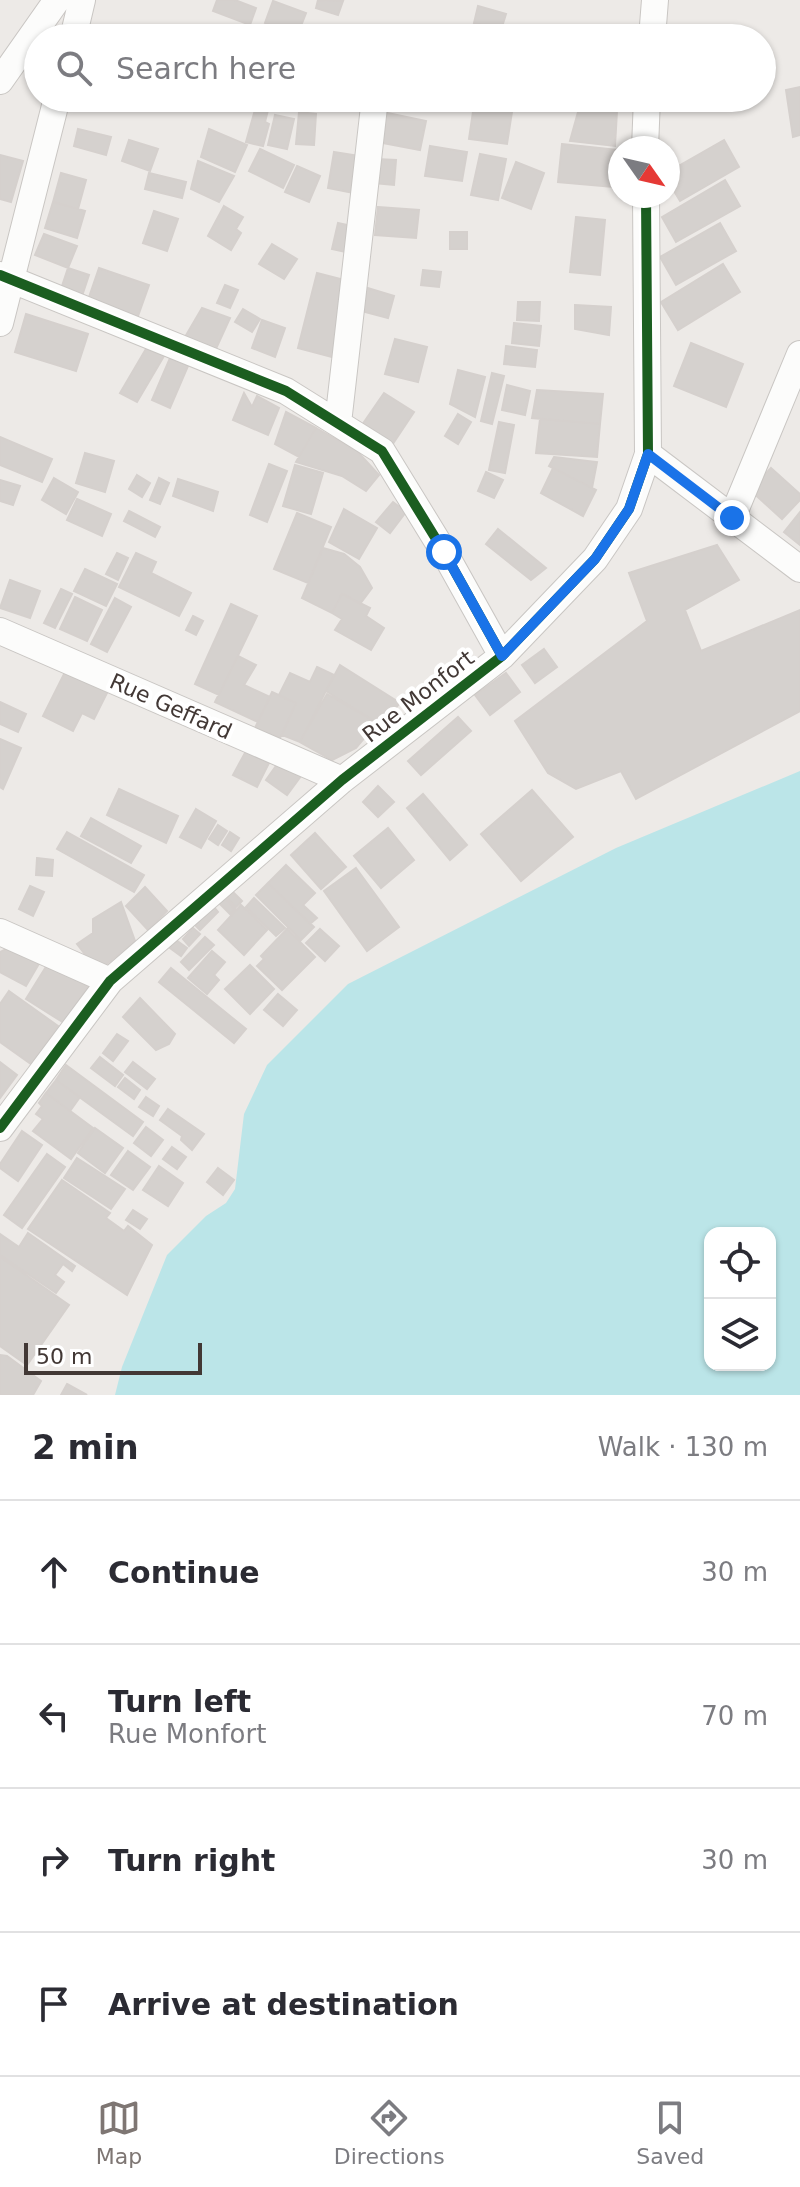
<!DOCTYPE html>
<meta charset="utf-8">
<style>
body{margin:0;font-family:"DejaVu Sans",sans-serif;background:#f2f2f3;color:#2b2b33}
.controls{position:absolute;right:24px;bottom:24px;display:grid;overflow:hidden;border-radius:16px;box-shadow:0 2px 6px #0004}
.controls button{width:72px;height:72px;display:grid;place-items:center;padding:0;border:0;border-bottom:2px solid #e1e1e2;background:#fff;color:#2b2b33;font:40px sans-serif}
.compass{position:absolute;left:608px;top:136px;width:72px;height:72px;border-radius:50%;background:#fff;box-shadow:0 2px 6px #0004;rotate:124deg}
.scale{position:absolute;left:24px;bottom:20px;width:178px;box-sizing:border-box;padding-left:8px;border:4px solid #423835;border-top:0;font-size:22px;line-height:28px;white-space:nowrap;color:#423835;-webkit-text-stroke:6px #fff;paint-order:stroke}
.stop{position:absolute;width:24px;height:24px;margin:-18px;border:6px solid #1a73e8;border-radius:50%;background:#fff}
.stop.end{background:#1a73e8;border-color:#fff;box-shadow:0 2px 8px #0008}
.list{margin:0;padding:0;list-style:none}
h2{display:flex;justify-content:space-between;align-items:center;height:104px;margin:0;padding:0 32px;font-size:34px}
h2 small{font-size:26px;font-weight:400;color:#7c7c81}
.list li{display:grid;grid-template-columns:52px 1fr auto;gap:24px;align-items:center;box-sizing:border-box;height:144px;padding:0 32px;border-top:2px solid #e1e1e2}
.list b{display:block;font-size:30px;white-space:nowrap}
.list p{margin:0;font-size:26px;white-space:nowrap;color:#7c7c81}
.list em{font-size:26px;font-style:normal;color:#7c7c81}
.icon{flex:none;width:44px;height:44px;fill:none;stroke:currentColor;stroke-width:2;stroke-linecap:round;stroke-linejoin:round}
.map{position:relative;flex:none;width:800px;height:1395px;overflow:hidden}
.search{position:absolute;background:#fff;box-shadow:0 2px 6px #0004;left:24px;right:24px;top:24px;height:88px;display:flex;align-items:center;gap:20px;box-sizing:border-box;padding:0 28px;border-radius:44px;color:#7c7c81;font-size:30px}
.sheet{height:680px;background:#fff}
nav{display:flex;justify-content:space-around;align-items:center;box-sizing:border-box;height:112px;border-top:2px solid #e1e1e2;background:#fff;font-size:22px;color:#7c7c81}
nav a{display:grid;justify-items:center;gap:4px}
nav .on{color:#7e7673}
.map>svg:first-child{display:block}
.water{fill:#bbe5e8;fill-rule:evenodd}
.building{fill:#d5d1ce;stroke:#d5d0cd;stroke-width:2}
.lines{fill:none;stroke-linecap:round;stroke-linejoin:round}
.street-casing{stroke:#c9c6c3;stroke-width:28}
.street{stroke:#fcfcfb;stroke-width:26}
.cycleway-casing{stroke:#fff;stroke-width:15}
.cycleway{stroke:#1b5e20;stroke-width:10}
.route{stroke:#1a73e8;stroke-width:10}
.labels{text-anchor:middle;stroke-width:8;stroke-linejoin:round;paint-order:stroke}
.street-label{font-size:22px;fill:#423835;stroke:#fff}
</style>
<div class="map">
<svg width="800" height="1395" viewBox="0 0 800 1395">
<rect width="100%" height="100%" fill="#edeae7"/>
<path class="water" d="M800 771V1395H115L122 1367 167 1255 206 1216 226 1203 235 1189 244 1114 267 1065 348 984 616 848ZM710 1233H770V1365H710Z"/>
<path class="building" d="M217 0H235L256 8 250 25 213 11Z
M318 0 343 1 338 15 316 8Z
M273 1 306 13 297 36 265 23Z
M478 6 506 14 501 30 474 23Z
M475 28 507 38H472Z
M800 87V135L793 137 786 90Z
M297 98H329V103Z
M339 98H367L366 106 339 101Z
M475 98 514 99 507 144 469 139Z
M563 98H615V111L580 105Z
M258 99 270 102 265 122 269 124 263 146 246 142Z
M580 105 617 111 615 146 570 141Z
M378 111 426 121 420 150 372 141Z
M299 112 316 114 314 145 296 144Z
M275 115 294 119 287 149 268 145Z
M78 129 111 137 106 155 74 146Z
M209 129 247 145 235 172 201 157Z
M129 140 158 149 150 171 122 161Z
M724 140 739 167 680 201 668 181V172Z
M562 144 617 150 613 187 558 182Z
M430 146 467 152 462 181 425 176Z
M260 149 294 165 283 188 249 171Z
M334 152 366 157 359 194 328 188Z
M480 154 506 159 498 200 471 195Z
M0 155 23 161 11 202 0 199Z
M376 159 396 160 394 185 374 183Z
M198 161 234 176 219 202 191 189Z
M516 162 544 173 531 209 502 198Z
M297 166 320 176 309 202 285 192Z
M61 173 86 180 78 209 53 202Z
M149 173 186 182 182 198 145 189Z
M725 180 740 206 676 242 662 217Z
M53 202 85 211 77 238 45 228Z
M224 206 243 217 236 229 241 233 231 250 208 236Z
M378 207 419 210 416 238 375 235Z
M154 211 178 219 167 251 143 243Z
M576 217 605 220 600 275 570 272Z
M338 223 352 226 346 252 332 249Z
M720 223 736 251 676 285 660 257Z
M450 232H467V249H450Z
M44 234 77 246 68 268 35 255Z
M272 244 297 259 284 279 259 264Z
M723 264 740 292 678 330 661 302Z
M68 268 89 275 82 296 61 289Z
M99 268 149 285 138 316 88 300Z
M423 270 441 272 439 287 421 285Z
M317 273 352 282 332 357 298 348Z
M225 285 238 290 230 308 217 303Z
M361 286 394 296 388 318 354 309Z
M518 302H540L539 321 517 320Z
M575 305 611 307 609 335 575 329Z
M202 308 230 318 215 351 185 337Z
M243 309 260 319 252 332 235 322Z
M26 314 88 334 76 371 15 352Z
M262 320 285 328 275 357 252 348Z
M514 323 541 326 539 346 512 343Z
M395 339 427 347 418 382 385 374Z
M150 342 167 351 137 402 120 393Z
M691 343 743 364 726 407 674 386Z
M506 346 537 350 535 367 504 364Z
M173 351 191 359 170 408 152 400Z
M458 370 485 377 475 417 450 404Z
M492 373 504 376 492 424 481 421Z
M507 385 530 391 525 415 502 410Z
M537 390 603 394 600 424 532 418Z
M244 393 252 407 257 396 279 408 268 435 233 420Z
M384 393 414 412 392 445 362 425Z
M286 412 316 428 299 457 275 444Z
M458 414 471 422 458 444 445 436Z
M540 419 600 424 597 457 536 453Z
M499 422 514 425 505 473 489 470Z
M316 428 357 451 379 475 366 491 342 476 296 462Z
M0 437 52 459 42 482 0 465Z
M85 453 114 461 105 492 76 483Z
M554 457 597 462 592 488 549 466Z
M269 464 287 471 267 522 250 515Z
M295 465 323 473 311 514 283 506Z
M553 468 596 490 583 516 541 493Z
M771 468 800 494V500L782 519 750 490Z
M486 472 503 480 494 498 478 491Z
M137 475 150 483 142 497 129 489Z
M54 478 78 492 66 514 42 500Z
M159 478 169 483 160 504 150 500Z
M178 479 218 492 213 511 173 496Z
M0 480 20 486 13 505 0 501Z
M77 499 111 514 102 536 67 520Z
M393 502 406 512 390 533 376 522Z
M344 509 377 528 359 559 329 542Z
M129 511 160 527 155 537 124 521Z
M800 512V545L784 532Z
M297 513 331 527 308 583 274 569Z
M498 529 546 568 531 580 486 544Z
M717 545 739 580 685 610 701 651 800 610V711L636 799 621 771 576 789 548 773 515 721 647 621 629 573Z
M323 548 344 554 360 567 372 588 360 604 342 594 332 613 302 598Z
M117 553 128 558 118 580 106 574Z
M136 553 156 562 151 573 191 593 179 616 119 587Z
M85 569 117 584 106 606 74 591Z
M10 580 40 591 30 618 0 608Z
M61 589 72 594 55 628 44 623Z
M342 594 370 608 366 616 384 628 371 650 335 630 342 619 332 613Z
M75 597 102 610 87 641 60 629Z
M115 598 131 607 107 652 91 644Z
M231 604 257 616 219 695 195 684Z
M193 616 203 621 196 635 186 630Z
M544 649 557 667 535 683 522 665Z
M238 656 256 665 244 685 270 697 258 722 215 702Z
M340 665 400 703 381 725 326 691Z
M317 667 334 675 300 742 282 735 296 703 279 695 290 673 310 682Z
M67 668 109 689 94 719 82 713 73 731 43 716Z
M506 673 520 692 490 715 475 695Z
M272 692 296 703 280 738 255 728Z
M327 694 377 723 356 748 332 760 300 742Z
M0 702 26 714 18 732 0 724Z
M458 717 471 731 421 775 408 761Z
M0 739 21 748 3 789 0 787Z
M246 751 269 763 257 787 233 775Z
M283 756 304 772 287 795 266 780Z
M378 786 394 802 378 817 363 802Z
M119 789 178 816 166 843 107 815Z
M532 790 573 837 521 881 481 834Z
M423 794 467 845 450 860 407 808Z
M196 809 216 821 201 848 180 837Z
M91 818 141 846 131 863 81 836Z
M218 825 227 831 218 845 209 839Z
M388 828 414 860 381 888 354 856Z
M67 832 144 875 134 892 57 849Z
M230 832 239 838 231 851 222 845Z
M315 833 346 867 321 889 291 855Z
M37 858 53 860 52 876 36 875Z
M286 865 315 893 303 905 317 918 310 924 268 883Z
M356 868 399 927 367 951 324 891Z
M268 883 314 927 301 940 256 895Z
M30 886 44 892 33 916 19 909Z
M145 887 167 911 148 930 126 906Z
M232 891 242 901 236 907 226 897Z
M223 896 235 909 230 914 217 901Z
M254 898 285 928 276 936 246 907Z
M121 902 135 941 98 971 77 944 93 933V919Z
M241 905 267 930 244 955 218 930Z
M214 907 218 912 200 930 195 925Z
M193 928 200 934 189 946 183 939Z
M287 929 315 957 282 990 257 966 264 959 261 956Z
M320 929 339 946 325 961 306 943Z
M205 937 214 945 189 970 181 962Z
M176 940 187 948 181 956 170 948Z
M8 948 40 962 26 986 0 972V952Z
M212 951 225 962 214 975 219 980 207 994 188 978Z
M49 962 88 987 64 1023 26 999Z
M250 965 274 989 250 1014 225 989Z
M171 968 246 1029 234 1043 159 982Z
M9 991 58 1026 31 1064 0 1042V1004Z
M278 994 297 1010 283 1026 264 1010Z
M140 998 175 1034 169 1044 156 1050 123 1017Z
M117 1034 128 1041 113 1061 103 1053Z
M100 1057 123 1075 115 1086 91 1068Z
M0 1062 17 1075 0 1098Z
M133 1062 155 1079 147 1089 125 1072Z
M66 1065 143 1122 133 1136 56 1080Z
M125 1078 140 1090 134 1099 118 1087Z
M56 1080 80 1097 70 1111 46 1093Z
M46 1093 93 1128 71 1159 33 1131 43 1119 36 1114 42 1106 39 1103Z
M146 1097 159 1106 153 1116 139 1107Z
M168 1109 204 1134 192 1150 181 1140 182 1136 160 1120Z
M146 1127 163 1140 151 1156 134 1143Z
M95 1128 123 1148 105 1173 78 1153Z
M22 1131 42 1145 18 1181 0 1168V1164Z
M172 1147 186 1157 177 1169 163 1159Z
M128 1151 150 1167 133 1190 111 1175Z
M47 1154 65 1167 22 1228 4 1215Z
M77 1158 125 1189 111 1209 64 1178Z
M159 1166 183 1183 168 1206 143 1190Z
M218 1168 234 1180 223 1195 207 1182Z
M62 1180 110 1213 106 1218 124 1231 128 1226 152 1245 127 1295 28 1229Z
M133 1210 147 1219 140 1229 126 1220Z
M28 1233 75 1266 72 1271 63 1264 55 1275 64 1282 56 1293 0 1255V1234L19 1247Z
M0 1257 69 1305 27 1365 0 1346Z
M0 1355 7 1356 41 1381 33 1395H0Z
M67 1384 87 1395H61Z"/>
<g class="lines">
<g class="street-casing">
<path id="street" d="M73 38 82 0
M652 38 655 0
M0 81 57 0
M645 148 647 98
M0 275 286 391 382 451 444 552 502 656
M0 323 57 98
M338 423 375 98
M648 454 800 569
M732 518 800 354
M0 631 342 780
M0 932 110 981
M0 1128 110 981 342 780 502 656 595 559 629 509 648 454 646 196"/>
</g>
<use href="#street" class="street"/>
<g class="cycleway-casing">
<path id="cycleway" d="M0 275 286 391 382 451 444 552 502 656
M0 1128 110 981 342 780 502 656 595 559 629 509 648 454 646 196"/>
</g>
<use href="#cycleway" class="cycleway"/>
</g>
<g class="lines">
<path class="route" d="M444 552 502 656 595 559 629 509 648 454 732 518"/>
</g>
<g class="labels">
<g class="street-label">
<text transform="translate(418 696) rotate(-38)" y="8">Rue Monfort</text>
<text transform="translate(171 706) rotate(24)" y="8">Rue Geffard</text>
</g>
</g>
</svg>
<div class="controls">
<button><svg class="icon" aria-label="locate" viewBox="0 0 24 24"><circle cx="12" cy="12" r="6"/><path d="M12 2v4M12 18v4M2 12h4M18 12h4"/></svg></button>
<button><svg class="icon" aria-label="layers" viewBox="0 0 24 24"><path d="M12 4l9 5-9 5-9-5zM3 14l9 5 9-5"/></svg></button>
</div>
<svg class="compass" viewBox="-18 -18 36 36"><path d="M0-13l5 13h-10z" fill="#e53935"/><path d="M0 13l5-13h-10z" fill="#7c7c81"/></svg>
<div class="scale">50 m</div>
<div class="stop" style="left:444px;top:552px"></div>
<div class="stop end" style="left:732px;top:518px"></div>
<div class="search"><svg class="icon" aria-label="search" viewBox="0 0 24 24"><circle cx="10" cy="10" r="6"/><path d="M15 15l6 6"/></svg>Search here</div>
</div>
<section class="sheet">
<h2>2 min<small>Walk · 130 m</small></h2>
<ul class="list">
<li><svg class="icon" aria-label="ahead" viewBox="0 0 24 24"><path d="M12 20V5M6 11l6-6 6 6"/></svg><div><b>Continue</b></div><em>30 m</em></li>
<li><svg class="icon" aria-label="left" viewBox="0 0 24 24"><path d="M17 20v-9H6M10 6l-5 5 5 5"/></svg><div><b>Turn left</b><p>Rue Monfort</p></div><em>70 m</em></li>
<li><svg class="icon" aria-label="right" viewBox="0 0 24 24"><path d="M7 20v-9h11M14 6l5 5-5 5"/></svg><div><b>Turn right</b></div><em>30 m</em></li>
<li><svg class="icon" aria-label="arrive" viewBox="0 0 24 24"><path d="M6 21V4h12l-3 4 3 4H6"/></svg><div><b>Arrive at destination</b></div></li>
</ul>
</section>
<nav>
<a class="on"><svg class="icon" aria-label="map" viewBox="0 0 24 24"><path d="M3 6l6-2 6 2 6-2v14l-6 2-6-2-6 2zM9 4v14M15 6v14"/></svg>Map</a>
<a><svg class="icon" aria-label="directions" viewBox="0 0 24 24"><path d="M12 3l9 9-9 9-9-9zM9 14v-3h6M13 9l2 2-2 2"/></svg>Directions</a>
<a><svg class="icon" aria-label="saved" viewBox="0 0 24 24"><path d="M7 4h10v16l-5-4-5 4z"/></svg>Saved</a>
</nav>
